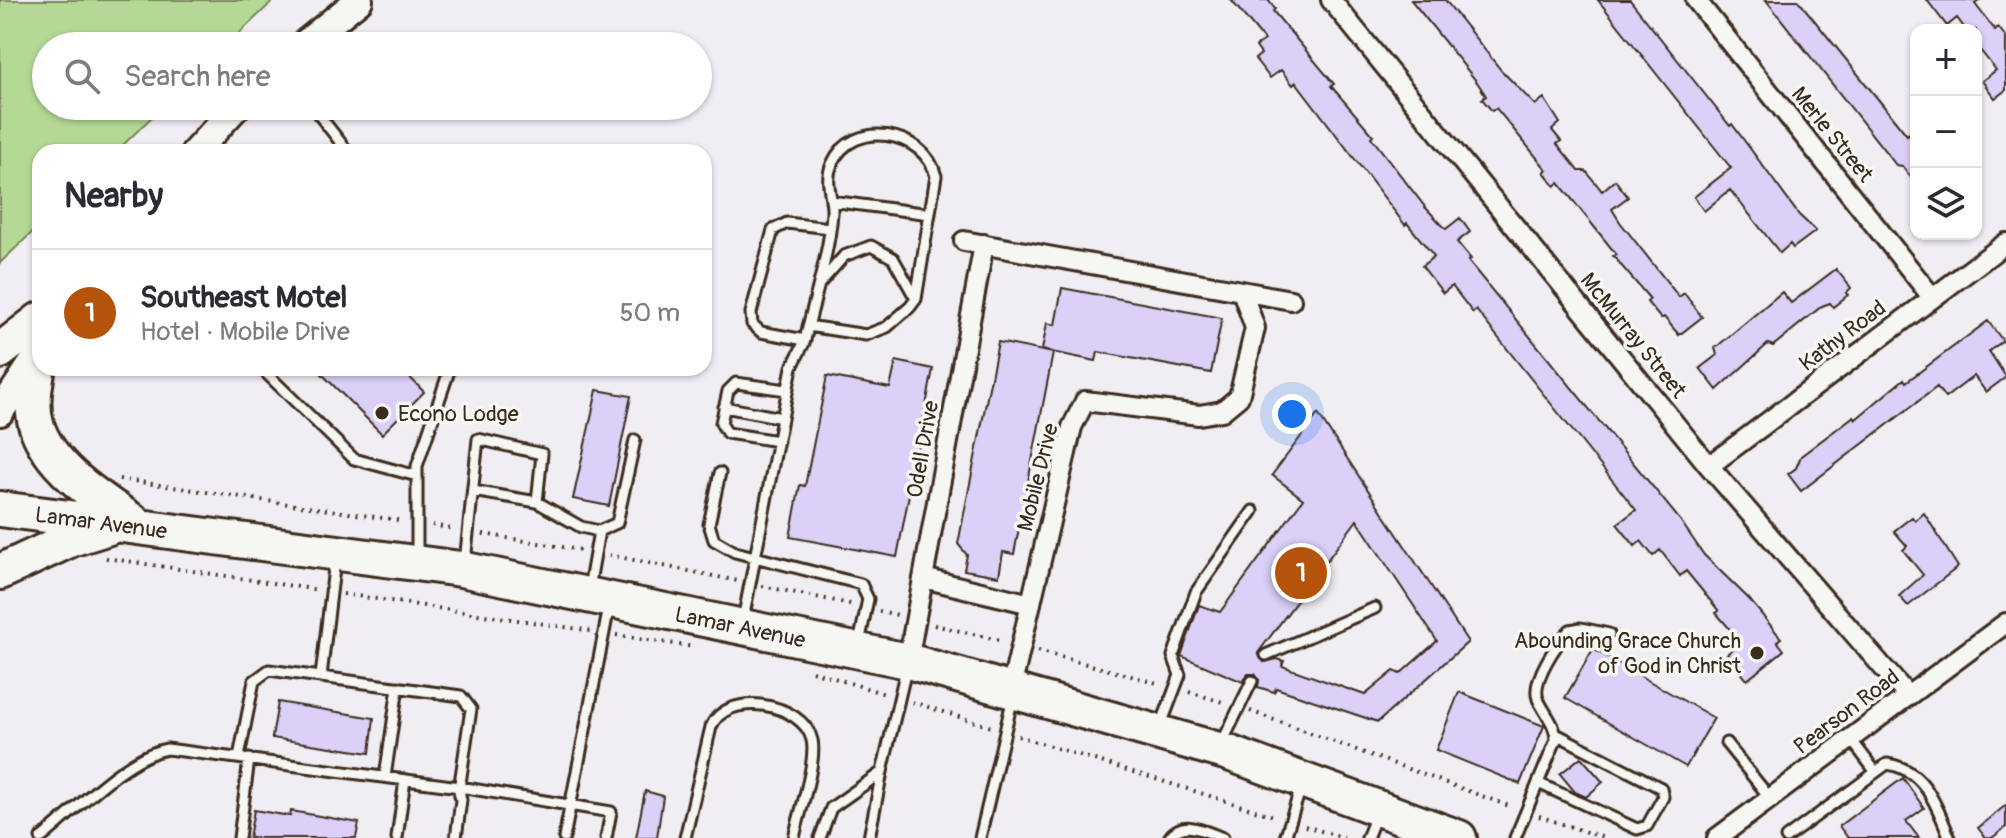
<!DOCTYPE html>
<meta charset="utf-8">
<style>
body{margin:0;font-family:Pangolin,sans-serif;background:#f7f7f7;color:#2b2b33}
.controls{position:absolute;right:24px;top:24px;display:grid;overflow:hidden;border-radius:16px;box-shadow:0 2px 6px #0004}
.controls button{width:72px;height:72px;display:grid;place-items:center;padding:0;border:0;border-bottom:2px solid #e1e1e2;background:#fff;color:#2b2b33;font:40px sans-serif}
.you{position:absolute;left:1292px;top:414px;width:28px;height:28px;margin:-20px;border:6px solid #fff;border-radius:50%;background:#1a73e8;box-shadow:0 0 0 12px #1a73e833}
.badge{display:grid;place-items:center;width:52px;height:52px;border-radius:50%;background:#b45309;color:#fff;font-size:26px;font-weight:700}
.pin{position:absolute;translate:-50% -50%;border:4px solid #fff;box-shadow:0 2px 8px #0006}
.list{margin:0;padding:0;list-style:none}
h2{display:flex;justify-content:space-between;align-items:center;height:104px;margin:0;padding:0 32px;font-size:34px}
h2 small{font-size:26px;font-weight:400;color:#7c7c81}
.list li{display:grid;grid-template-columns:52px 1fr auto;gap:24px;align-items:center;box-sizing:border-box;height:128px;padding:0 32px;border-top:2px solid #e1e1e2}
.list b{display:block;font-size:30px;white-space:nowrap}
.list p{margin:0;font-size:26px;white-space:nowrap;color:#7c7c81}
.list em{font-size:26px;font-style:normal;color:#7c7c81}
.icon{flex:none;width:44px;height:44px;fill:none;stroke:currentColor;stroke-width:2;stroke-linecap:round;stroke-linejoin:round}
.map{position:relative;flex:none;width:2006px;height:838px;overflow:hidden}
.search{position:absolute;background:#fff;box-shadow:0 2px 6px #0004;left:32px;top:32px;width:680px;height:88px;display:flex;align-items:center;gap:20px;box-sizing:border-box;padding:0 28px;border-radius:44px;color:#7c7c81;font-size:30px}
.panel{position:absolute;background:#fff;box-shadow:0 2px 6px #0004;left:32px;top:144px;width:680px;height:232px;border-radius:24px}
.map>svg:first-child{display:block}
.green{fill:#b4d995;stroke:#78825a;stroke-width:2}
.building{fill:#dad0f8;stroke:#3b2a1e;stroke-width:2;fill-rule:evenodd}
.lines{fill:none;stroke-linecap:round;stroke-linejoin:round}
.lane-casing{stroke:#3b2a1e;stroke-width:15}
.street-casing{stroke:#3b2a1e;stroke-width:24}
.secondary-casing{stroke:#3b2a1e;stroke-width:32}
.highway-casing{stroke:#3b2a1e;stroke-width:40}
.path{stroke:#3b2a1e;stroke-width:4;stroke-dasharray:2 6;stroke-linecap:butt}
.lane{stroke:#f6f6f2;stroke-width:9}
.street{stroke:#f6f6f2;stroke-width:18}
.secondary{stroke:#f6f6f2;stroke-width:26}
.highway{stroke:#f6f6f2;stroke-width:34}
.poi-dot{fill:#3b2a1e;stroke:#f6f6f2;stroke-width:3}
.labels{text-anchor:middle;stroke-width:7;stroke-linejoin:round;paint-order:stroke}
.street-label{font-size:22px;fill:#3b2a1e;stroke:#f6f6f2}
.poi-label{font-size:22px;fill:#3b2a1e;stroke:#f6f6f2;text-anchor:start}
</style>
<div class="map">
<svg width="2006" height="838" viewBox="0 0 2006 838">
<rect width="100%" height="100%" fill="#f0eef3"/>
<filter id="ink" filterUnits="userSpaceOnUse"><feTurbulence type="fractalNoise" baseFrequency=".0125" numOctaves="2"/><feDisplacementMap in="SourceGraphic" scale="16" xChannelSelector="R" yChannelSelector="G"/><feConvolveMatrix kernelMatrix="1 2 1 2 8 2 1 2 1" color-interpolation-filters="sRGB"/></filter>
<g filter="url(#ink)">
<path class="green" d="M0 0H274L226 46H46V106H163L116 152H40V225L0 263Z"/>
<path class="building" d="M1231 0H1268L1275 9 1273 11 1334 84 1331 86 1373 135 1371 137 1426 208 1446 229 1460 218 1470 232 1457 242 1471 259 1468 261 1680 520 1704 555 1749 599 1781 638 1777 641 1784 650 1747 680 1727 654 1741 642 1716 613 1719 611 1686 571 1680 576 1660 550 1653 556 1641 541 1635 546 1617 524 1636 510 1476 310 1473 313 1452 286 1443 293 1422 266 1434 256 1407 223 1405 225 1296 82 1293 85 1281 70 1270 78 1255 59 1261 54 1256 47 1264 40Z
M1411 0H1445L1501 70 1535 105 1544 98 1560 123 1552 130 1561 141 1557 144 1579 171H1586L1602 191 1615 180 1628 197 1612 209 1620 222 1679 297 1684 293 1702 317 1679 335 1664 317 1661 319 1647 302 1650 299 1613 256 1616 254 1559 183 1555 186 1544 172 1547 170 1496 108 1492 111 1482 99 1486 96 1477 82Z
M1598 0H1630L1730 126 1732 124 1799 215 1816 231 1793 248 1790 244 1780 253 1730 190 1704 211 1694 197 1731 168Z
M1766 0H1798L1907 135 1916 128V184L1902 166 1896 165Z
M1927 0H1980L1975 4 1995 30 1998 27 2006 37V90L1995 98 1982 81 1996 70 1976 45V30H1966L1957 18 1947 26Z
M1836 269 1851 288 1846 293 1848 295 1833 307 1830 303 1822 306 1773 346 1768 344 1717 390 1700 368 1717 355 1715 348 1782 292 1791 303Z
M1062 288 1222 318 1211 373 1098 352 1096 361 1042 350 1047 323 1055 325Z
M1988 321 2003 341 1989 351 2006 377 1986 392 1974 376 1945 398 1937 387 1801 491 1788 474 1796 468 1801 456 1854 416 1856 419 1904 379 1906 382Z
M998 342 1053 353 1014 554 1003 552 999 576 964 570 967 555 958 544Z
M896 361 933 369 897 557 790 537 800 485 805 486 827 376 890 388Z
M316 368H401L424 392 382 434Z
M597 390 631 396 609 506 573 499Z
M1318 414 1468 642 1378 722 1276 688 1274 692 1258 687 1259 680 1255 674H1248L1243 682 1181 656 1199 605 1220 612 1303 499 1272 475ZM1357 520 1437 641 1400 674 1394 671 1365 695 1282 666 1284 661 1277 659 1264 662 1258 653Z
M1924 513 1958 567 1908 606 1899 596 1923 575 1903 550 1907 546 1894 531 1912 517 1915 521Z
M1593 649 1714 718 1686 767 1565 698Z
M1459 692 1544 726 1520 784 1436 750Z
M278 702 374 718 370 753 272 738Z
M1581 757 1603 782 1586 797 1575 792 1560 774Z
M1903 778 1924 808 1906 821 1919 838H1848L1839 826Z
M645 791 663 796 657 838H636Z
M2006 805V827L1992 838H1986L1978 828Z
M254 810 290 816 291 811 359 823 356 838H249Z"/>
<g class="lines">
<g class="lane-casing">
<path id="lane" d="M312 106 348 152
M831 201 930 214
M820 283 844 256 871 246 893 258 915 297
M805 340 761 332 752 324 751 313 773 230 787 223 829 228
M261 368 354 459 417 476
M724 407 782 418
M778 441 727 433 721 423 728 391 736 383 787 390
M720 473 709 524 714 540 735 552 861 584 868 599 859 644
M473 491 537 502 581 527 599 531
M417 556V466L450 368
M465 562 478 439 542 454 537 502
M589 588 599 531 617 523 635 440
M743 620 792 367 804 343 805 340C814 299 829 255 832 213 833 196 824 182 832 164 852 118 924 130 936 176L916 299 910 307 887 327 866 335 808 326
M1266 655 1375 608
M321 676 335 560
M1161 725 1180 675 1173 656 1196 592 1253 511
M1850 738 1875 771
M1222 743 1252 681
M1726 743 1770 798
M239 757 254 681 269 670 461 696 471 709 459 790 461 800 456 838
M385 777 398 687
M1538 783 1637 829 1647 826 1663 797 1661 788 1556 734
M41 838C74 812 126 756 167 749L460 787 611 812 606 838
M239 838 249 759
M397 838 405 780
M564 838 609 607
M685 838 711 727C726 690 803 702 812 740 817 762 799 814 794 838
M820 838 831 808 882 772 907 665
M869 838 882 772
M980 838 1013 697
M1169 838C1183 818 1204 831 1223 838
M1285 838 1301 787
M1367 838 1376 815
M1515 838 1556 740C1556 724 1544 713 1538 699 1531 680 1557 643 1570 630L1581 628 1609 634
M1786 838 1887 764C1926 769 1937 808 1950 838"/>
</g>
<g class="street-casing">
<path id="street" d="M1331 0 1709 466 1907 695
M1696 0 1932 297
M964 241 1291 300
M1709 466 2006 243
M923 578 1031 604
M908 661 984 244
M1011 689 1072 427 1085 401 1199 415 1222 411 1239 397 1255 328 1242 291
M1717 838 2006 623"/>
</g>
<g class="secondary-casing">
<path id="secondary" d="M302 46 359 0
M195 152 237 106
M0 412 38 355"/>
</g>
<g class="highway-casing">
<g id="highway">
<path d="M0 351 40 320"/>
<path d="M40 356C36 378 30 402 36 424 49 468 100 499 135 523"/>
<path id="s1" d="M0 509 461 569 908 661 1229 753 1459 838"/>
<path d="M0 572 71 539 109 527"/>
</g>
</g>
<path class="path" d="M119 479 403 521
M432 525 454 529
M483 534 581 550
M609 555 738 581
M106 558 319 590
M762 586 855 605
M343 594 592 631
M879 611 898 615
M934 625 1003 641
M616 635 694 647
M1038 651 1161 684
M812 671 888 695
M1189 692 1226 703
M912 702 991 727
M1250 711 1512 807
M1018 736 1277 817
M1539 816 1604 838
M1305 826 1344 838"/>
<use href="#lane" class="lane"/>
<use href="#street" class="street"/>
<use href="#secondary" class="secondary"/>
<use href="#highway" class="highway"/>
</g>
</g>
<g class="poi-dot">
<circle cx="382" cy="413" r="8"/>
<circle cx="1757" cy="653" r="8"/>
</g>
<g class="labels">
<g class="street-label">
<text transform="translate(1833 134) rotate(51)" y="8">Merle Street</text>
<text transform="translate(1634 335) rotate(51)" y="8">McMurray Street</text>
<text transform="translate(1842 335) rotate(-37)" y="8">Kathy Road</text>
<text transform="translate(922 449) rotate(-80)" y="8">Odell Drive</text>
<text transform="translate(1037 477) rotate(-76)" y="8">Mobile Drive</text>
<text dy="8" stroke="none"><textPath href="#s1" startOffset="102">Lamar Avenue</textPath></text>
<text dy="8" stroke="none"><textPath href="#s1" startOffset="750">Lamar Avenue</textPath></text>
<text transform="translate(1846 711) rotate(-37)" y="8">Pearson Road</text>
</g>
<g class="poi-label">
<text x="398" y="421">Econo Lodge</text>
<text x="1741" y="648" text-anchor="end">Abounding Grace Church<tspan x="1741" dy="25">of God in Christ</tspan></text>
</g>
</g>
</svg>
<div class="controls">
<button>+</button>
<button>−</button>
<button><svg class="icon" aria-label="layers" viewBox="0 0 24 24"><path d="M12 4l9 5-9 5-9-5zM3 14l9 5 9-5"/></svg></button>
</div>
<div class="you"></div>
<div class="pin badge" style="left:1301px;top:573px">1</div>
<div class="search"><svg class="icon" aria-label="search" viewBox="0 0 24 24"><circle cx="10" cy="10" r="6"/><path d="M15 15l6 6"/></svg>Search here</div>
<section class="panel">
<h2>Nearby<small></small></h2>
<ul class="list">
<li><span class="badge">1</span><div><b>Southeast Motel</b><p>Hotel · Mobile Drive</p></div><em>50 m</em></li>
</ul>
</section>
</div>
